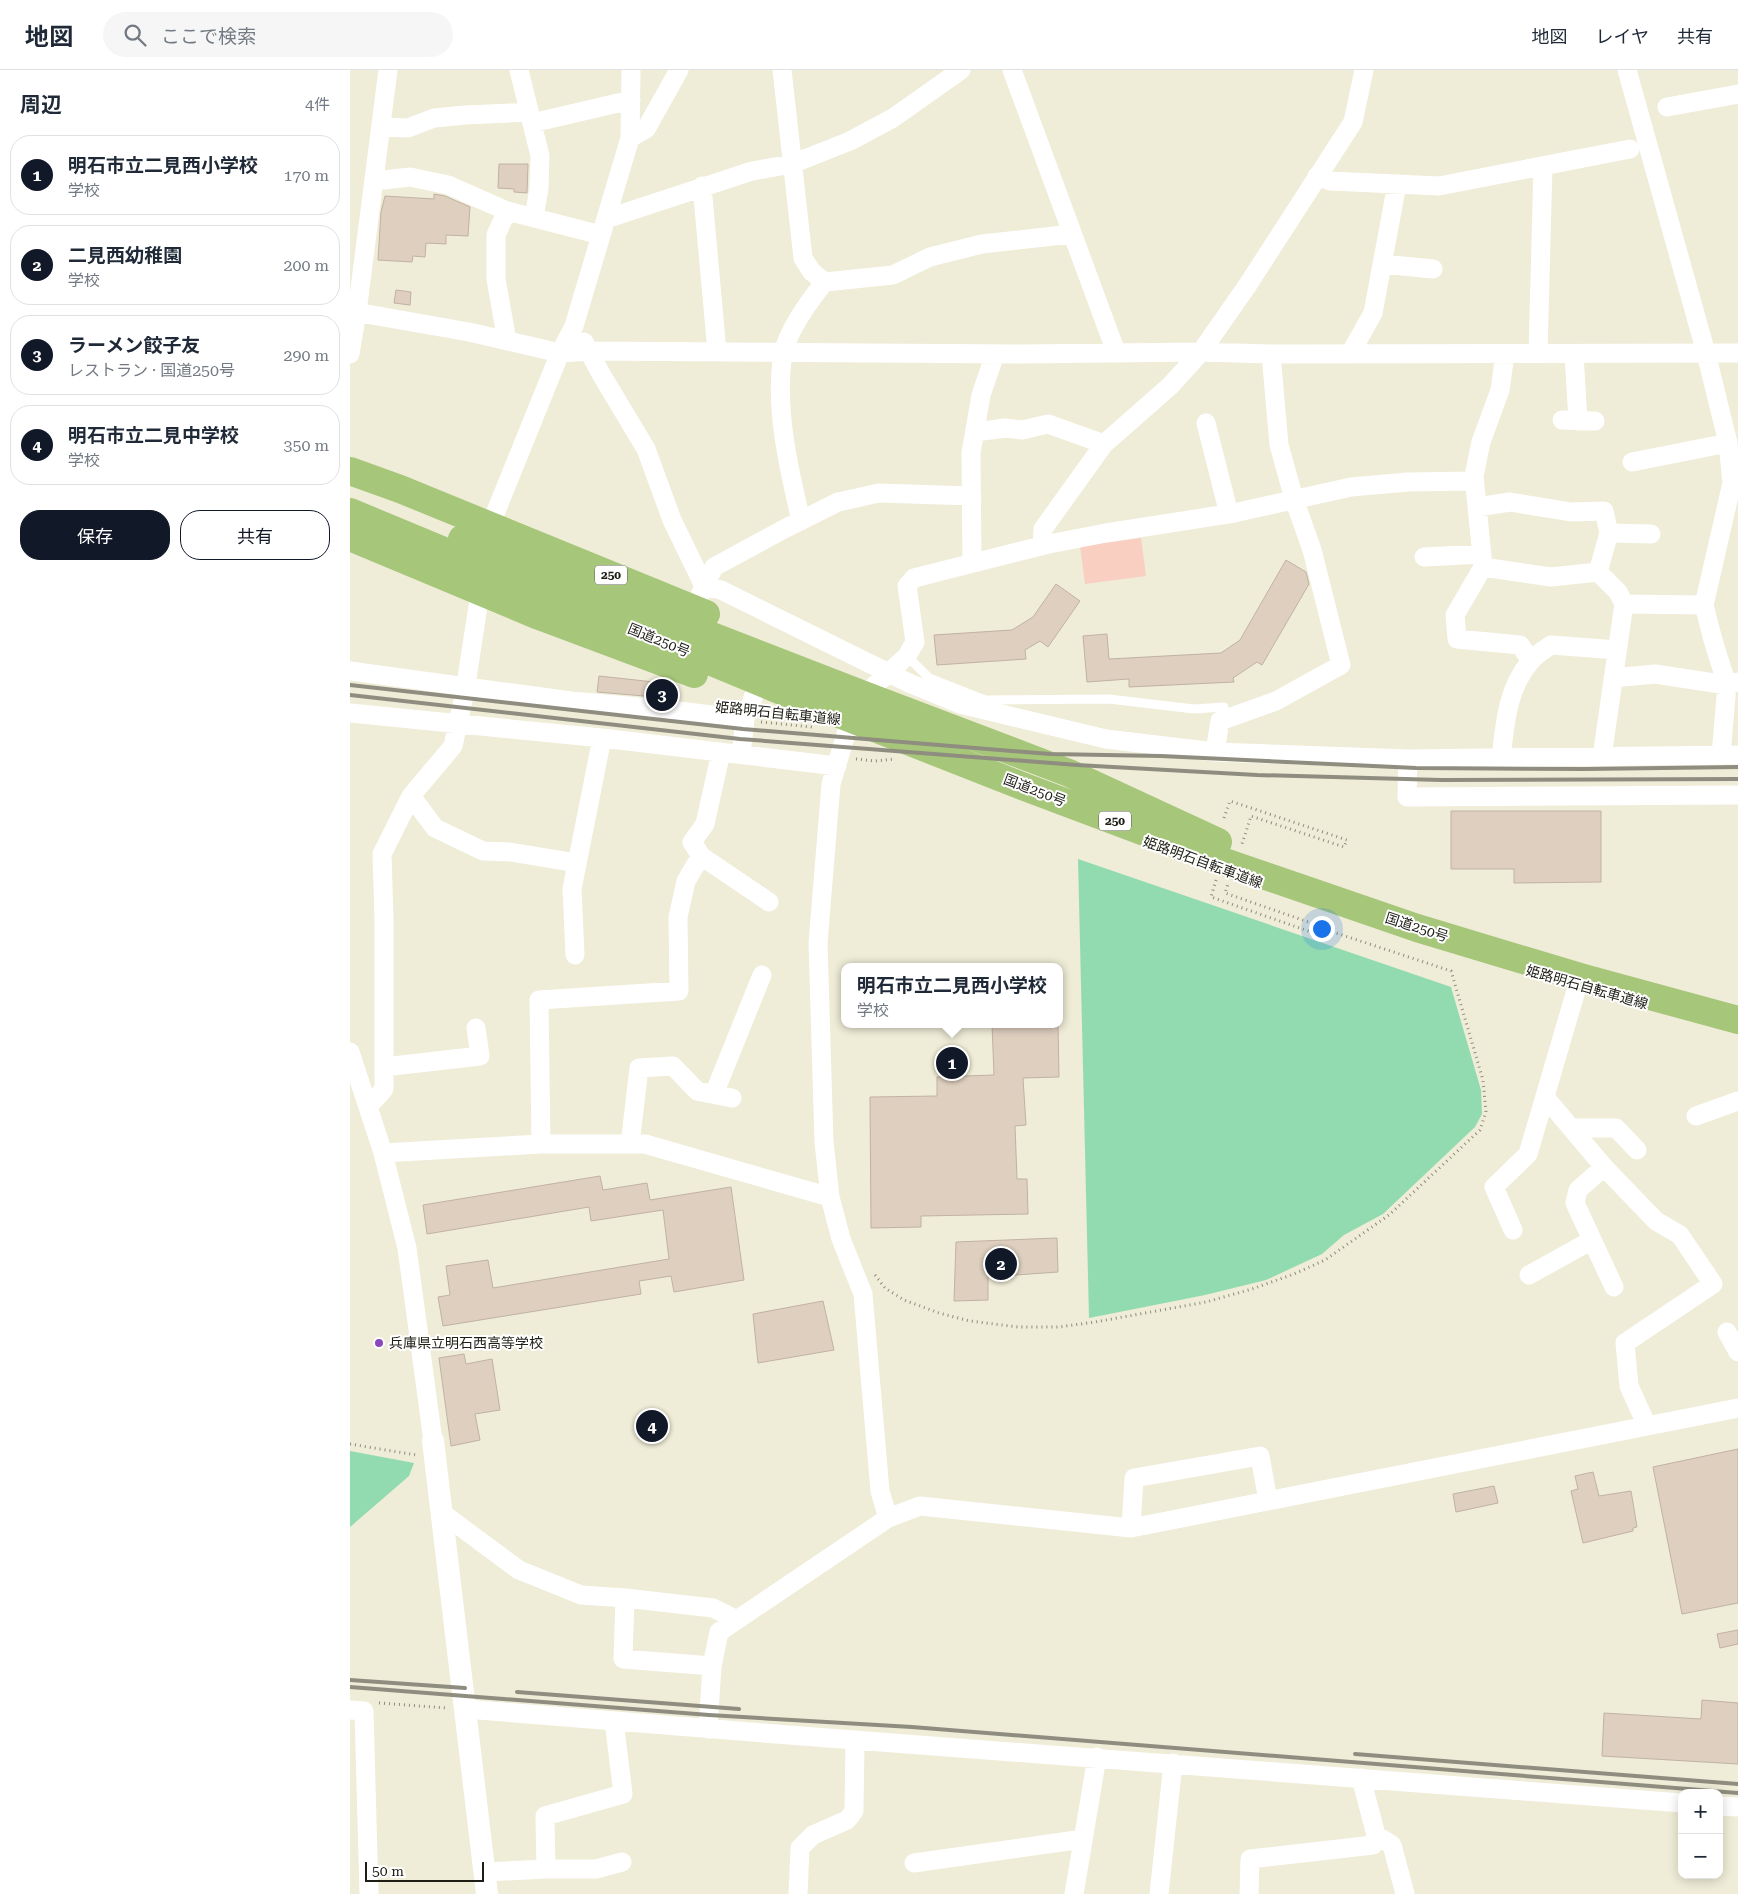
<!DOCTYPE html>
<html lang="ja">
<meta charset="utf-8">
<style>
body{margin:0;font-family:"Roboto Serif","Noto Sans JP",serif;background:#f6f6f7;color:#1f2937}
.controls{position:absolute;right:15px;bottom:15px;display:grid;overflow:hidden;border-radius:10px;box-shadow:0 2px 12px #0003}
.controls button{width:45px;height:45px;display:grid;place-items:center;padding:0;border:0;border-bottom:1px solid #e0e1e3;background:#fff;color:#1f2937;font:25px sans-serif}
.scale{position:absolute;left:15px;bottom:12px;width:119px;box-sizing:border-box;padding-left:5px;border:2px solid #1e1d16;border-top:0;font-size:14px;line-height:18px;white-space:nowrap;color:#1e1d16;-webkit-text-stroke:4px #fff;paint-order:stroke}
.you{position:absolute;left:971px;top:858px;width:18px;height:18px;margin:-12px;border:4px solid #fff;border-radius:50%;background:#1a73e8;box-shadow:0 0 0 8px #1a73e833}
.badge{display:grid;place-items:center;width:32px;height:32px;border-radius:50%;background:#111827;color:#fff;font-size:16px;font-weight:700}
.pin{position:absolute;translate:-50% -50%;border:2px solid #fff;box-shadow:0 1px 5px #0006}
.popup{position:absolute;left:491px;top:893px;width:222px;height:65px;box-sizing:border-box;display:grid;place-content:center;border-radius:10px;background:#fff;filter:drop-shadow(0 1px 4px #0005);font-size:16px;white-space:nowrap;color:#747a83}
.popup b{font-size:19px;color:#1f2937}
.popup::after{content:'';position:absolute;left:50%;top:100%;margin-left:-10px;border:10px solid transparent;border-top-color:#fff}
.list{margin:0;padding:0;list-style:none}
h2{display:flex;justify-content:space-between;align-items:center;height:65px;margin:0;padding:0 20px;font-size:21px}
h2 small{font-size:16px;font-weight:400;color:#747a83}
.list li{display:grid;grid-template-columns:32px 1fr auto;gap:15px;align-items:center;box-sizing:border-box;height:80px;margin:0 10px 10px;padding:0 10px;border:1px solid #e0e1e3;border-radius:20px}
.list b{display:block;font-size:19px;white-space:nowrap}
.list p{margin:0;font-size:16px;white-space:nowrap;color:#747a83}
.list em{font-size:16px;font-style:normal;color:#747a83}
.actions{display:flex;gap:10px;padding:15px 20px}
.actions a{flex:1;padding:11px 0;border:1px solid #111827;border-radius:20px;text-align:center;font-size:18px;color:#111827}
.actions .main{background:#111827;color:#fff}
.icon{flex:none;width:28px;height:28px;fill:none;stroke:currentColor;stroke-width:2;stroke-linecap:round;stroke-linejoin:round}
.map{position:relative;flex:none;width:1388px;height:1824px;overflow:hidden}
header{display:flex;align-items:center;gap:30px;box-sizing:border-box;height:70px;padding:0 25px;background:#fff;border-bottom:1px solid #e0e1e3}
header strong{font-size:24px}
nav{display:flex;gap:28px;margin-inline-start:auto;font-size:18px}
.search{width:350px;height:45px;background:#f6f6f7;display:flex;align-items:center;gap:12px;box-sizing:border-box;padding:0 18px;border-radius:28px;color:#747a83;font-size:19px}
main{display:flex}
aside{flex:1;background:#fff}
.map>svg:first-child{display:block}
.green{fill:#f9cfc2}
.water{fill:#92dbb1}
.building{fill:#decfbf;stroke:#c1b2a3}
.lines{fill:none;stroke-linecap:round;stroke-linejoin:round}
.path{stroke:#8f8c7e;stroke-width:3;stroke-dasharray:1 4;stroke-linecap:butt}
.service{stroke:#fff;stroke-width:9}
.minor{stroke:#fff;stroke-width:19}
.tertiary{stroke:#fff;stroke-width:22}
.trunk{stroke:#a6c67a;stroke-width:28}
.rail{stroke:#8f8d7f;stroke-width:4}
.poi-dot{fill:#8a48bc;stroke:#fff;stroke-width:2}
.labels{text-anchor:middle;stroke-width:4;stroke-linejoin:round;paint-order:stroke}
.shield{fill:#fff;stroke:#62615c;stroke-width:1}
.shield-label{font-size:12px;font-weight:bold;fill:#1e1d16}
.street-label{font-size:14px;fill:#1e1d16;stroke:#fff}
.poi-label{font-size:14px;fill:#1e1d16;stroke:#fff;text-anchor:start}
</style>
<header>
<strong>地図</strong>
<div class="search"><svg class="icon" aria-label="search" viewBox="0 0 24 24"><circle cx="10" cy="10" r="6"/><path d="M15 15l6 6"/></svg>ここで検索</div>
<nav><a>地図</a><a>レイヤ</a><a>共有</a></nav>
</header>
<main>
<aside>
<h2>周辺<small>4件</small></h2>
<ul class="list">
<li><span class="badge">1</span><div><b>明石市立二見西小学校</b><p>学校</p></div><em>170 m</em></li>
<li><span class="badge">2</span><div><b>二見西幼稚園</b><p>学校</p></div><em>200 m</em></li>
<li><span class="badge">3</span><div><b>ラーメン餃子友</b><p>レストラン · 国道250号</p></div><em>290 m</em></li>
<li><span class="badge">4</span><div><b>明石市立二見中学校</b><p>学校</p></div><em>350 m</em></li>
</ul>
<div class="actions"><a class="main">保存</a><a>共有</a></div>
</aside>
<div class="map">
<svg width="1388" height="1824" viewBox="0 0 1388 1824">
<rect width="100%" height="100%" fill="#efecd7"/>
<path class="green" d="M791 468 796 506 735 514 730 476Z"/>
<path class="water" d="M728 789 1101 917 1131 1020 1132 1044 1125 1057 1033 1144 994 1165 972 1184 916 1210 855 1225 739 1248Z
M0 1381 64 1393 59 1406 0 1457Z"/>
<path class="building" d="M149 94H178L177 123 164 122V119L148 118Z
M84 124 95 126 120 137 118 166 96 165V174L76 173 75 187 63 186 62 192 28 190 31 142 35 126 84 129Z
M46 220 61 222 60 235 44 233Z
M936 490 956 502 959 514 912 595 907 592 883 608 884 612 779 617V609L737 612 733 566 757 564 759 589 871 583 890 570Z
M706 514 730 531 698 577 690 571 675 580 676 589 587 595 584 565 662 560 683 547Z
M249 606 304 612 322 619 318 628 247 622Z
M1101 741H1251V812L1164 813V799H1101Z
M642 954H708L709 1007 673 1008 676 1055 665 1056 667 1109H677L678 1144 571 1146V1157L521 1158 520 1027 587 1026V1007L644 1005Z
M250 1106 253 1120 297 1113 300 1130 381 1117 394 1210 324 1222 321 1206 289 1211 291 1224 93 1256 88 1227 100 1225 96 1196 138 1190 143 1218 319 1189 313 1140 241 1151 239 1137 77 1164 73 1135Z
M707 1168 708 1202 638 1207V1230L604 1231 606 1172Z
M473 1231 484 1280 408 1293 403 1244Z
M114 1284 116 1294 142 1289 150 1340 125 1344 130 1370 101 1376 89 1288Z
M1388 1379V1533L1332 1544 1303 1397Z
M1243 1402 1249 1426 1281 1421 1287 1457 1283 1458V1461L1233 1473 1221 1421 1228 1419 1225 1406Z
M1144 1416 1148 1433 1106 1442 1103 1424Z
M1388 1560V1574L1370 1578 1367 1564Z
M1352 1630 1388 1633V1694L1252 1686 1254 1643 1351 1649Z"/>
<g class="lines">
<path class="path" d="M411 652 462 657
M506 689 525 691 545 689
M874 748 880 731 997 770 994 777 901 746 891 777
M866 810 861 827 964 863 967 855 875 823 878 814
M525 1205 535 1218 554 1230 589 1243 620 1251 668 1257H709L745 1252 856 1232 902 1219 944 1204 975 1190 1039 1145 1130 1060 1136 1042 1133 1010 1101 901 977 860 980 851
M0 1374 66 1385
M29 1633 97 1638"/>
<path class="service" d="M557 586 579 608 635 630 759 629 844 639 874 637"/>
<path class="minor" d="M169 0 190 86 189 118 184 148
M432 0 453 188 462 202 475 212 543 205 580 187 632 174 722 164
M662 0 766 282
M1277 0 1356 283 1378 373 1382 413 1354 535 1363 570 1377 615 1371 685
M1317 37 1388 24
M182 53 281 30
M31 57 58 58 84 48 115 45 179 42
M280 68 296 59 329 0
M967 106 980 111 1089 116 1280 79
M24 111 60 107 98 115 157 141 251 165
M352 116 367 282
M157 141 146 165V209L157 271
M256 149 402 101 442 94 500 71 543 48 611 0
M1032 194 1083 199
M0 241 119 262 210 283 240 281 672 284 851 282 921 284 1388 283
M234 272 251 304 296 379 322 450 354 516 350 525
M1188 283 1193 96
M0 284 7 242 38 0
M1000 284 1023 243 1047 114
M1155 284 1150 320 1131 372 1124 406 1133 497 1105 545 1107 569 1170 575 1181 591
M1224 284 1228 351
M1212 350 1245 351
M856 353 879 444
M625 362 655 358 672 360 698 354 754 374
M1282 392 1378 373
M622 426 529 423 488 432 436 458 364 497 354 516 371 520 559 613 610 634 756 669 865 682 1058 689 1388 685
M1127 437 1160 432 1221 442 1254 441 1259 463 1248 502
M451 451C439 399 424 337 433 284 437 262 461 228 475 212
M1259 463 1301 464
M139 466 140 456 210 283 224 256 280 68 281 0
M692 476 693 459 754 374 820 316 851 282 897 216 1003 52 1014 0
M1074 487 1132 484
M622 493 621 383 631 325 645 284
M1133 497 1201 507 1248 502 1268 522 1274 534 1252 687
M1274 534 1354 535
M0 601 221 631 312 639 395 649
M1263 608 1305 604 1377 615 1387 612
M0 643 252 668 487 696
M371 682 355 754 342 772 351 786 419 832
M865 682 870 651 926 631 991 595 962 480 944 429 929 375 921 284
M391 684 395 649 404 625
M1151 688C1155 654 1157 619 1180 592 1185 585 1194 580 1201 575L1267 580
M1058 689 1057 727 1388 725
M61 726 85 758 133 781 160 782 227 793
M225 885 222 819 252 668
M0 982 33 1083 57 1178 83 1371
M34 997 130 986 126 958
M364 1024 412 905
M1195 1027 1254 1097 1306 1151 1330 1165 1363 1214 1275 1273 1279 1316 1297 1356
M19 1036 34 1019V850L32 784 61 726 103 676 115 621 132 510
M1346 1046 1388 1031
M1221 1058H1266L1287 1080
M191 1074 189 930 329 921 328 847 336 811 351 786
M280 1074 289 998 323 996 347 1021 382 1028
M33 1083 191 1074H295L480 1127
M1254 1097 1228 1120 1225 1133 1264 1217
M1163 1160 1144 1117 1178 1084 1230 907
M1179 1205 1242 1170
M1377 1262 1388 1282
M92 1443 169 1500 231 1525 275 1528 363 1538 387 1550
M538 1448 530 1421 513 1224 491 1169 480 1127 474 1072 468 873 481 714 497 661 514 625 557 586 565 572 557 516 564 508 699 474 756 463 884 443 1001 417 1058 412 1124 411
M781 1458 784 1408 910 1386 918 1431
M275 1528 273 1589 362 1596
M116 1639C521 1673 926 1701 1332 1733
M0 1640 14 1641 19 1824
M358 1659 362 1596 369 1562 538 1448 570 1436 781 1458 1388 1338
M1369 1736 1388 1737
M1026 1765 1042 1775 1055 1824
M564 1793 733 1769
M196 1799H246L272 1792
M135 1802 196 1799 195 1746 273 1724 264 1651
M448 1824 450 1778 463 1765 497 1750 504 1741 505 1670
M724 1824 747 1687
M809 1824 823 1693
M899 1824 900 1789 1023 1775 1026 1765 1011 1708"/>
<path class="tertiary" d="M83 1371 137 1824"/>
<path class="trunk" d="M0 401 50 419 356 544
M0 442 451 629 672 716 866 789 1067 858 1230 907 1388 950
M0 467 189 546 344 604
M112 469 514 625 719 703 868 772"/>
<path class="rail" d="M0 615 393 659 700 684 811 686 1066 698 1236 699 1388 697
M0 625 390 669 727 695 907 705 1091 710 1388 709
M0 1610 115 1618
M0 1617 359 1645 562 1657 1388 1723
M167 1622 389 1639
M1005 1684 1388 1714"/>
</g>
<circle class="poi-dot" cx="29" cy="1273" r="5"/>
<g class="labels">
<g class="shield">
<rect x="245" y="495.5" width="32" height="19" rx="4"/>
<rect x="749" y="741.5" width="32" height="19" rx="4"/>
</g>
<g class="shield-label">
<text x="261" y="509">250</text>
<text x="765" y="755">250</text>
</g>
<g class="street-label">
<text transform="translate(309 570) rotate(22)" y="5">国道250号</text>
<text transform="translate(428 643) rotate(6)" y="5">姫路明石自転車道線</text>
<text transform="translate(685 720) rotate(21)" y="5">国道250号</text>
<text transform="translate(853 792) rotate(20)" y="5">姫路明石自転車道線</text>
<text transform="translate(1067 857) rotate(18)" y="5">国道250号</text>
<text transform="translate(1237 917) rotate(16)" y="5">姫路明石自転車道線</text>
</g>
<g class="poi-label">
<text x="39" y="1278">兵庫県立明石西高等学校</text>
</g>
</g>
</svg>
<div class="controls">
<button>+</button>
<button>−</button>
</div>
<div class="scale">50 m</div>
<div class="you"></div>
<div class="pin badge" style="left:602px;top:993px">1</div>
<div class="popup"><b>明石市立二見西小学校</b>学校</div>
<div class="pin badge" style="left:651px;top:1194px">2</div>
<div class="pin badge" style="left:312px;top:625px">3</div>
<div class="pin badge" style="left:302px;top:1356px">4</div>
</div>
</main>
